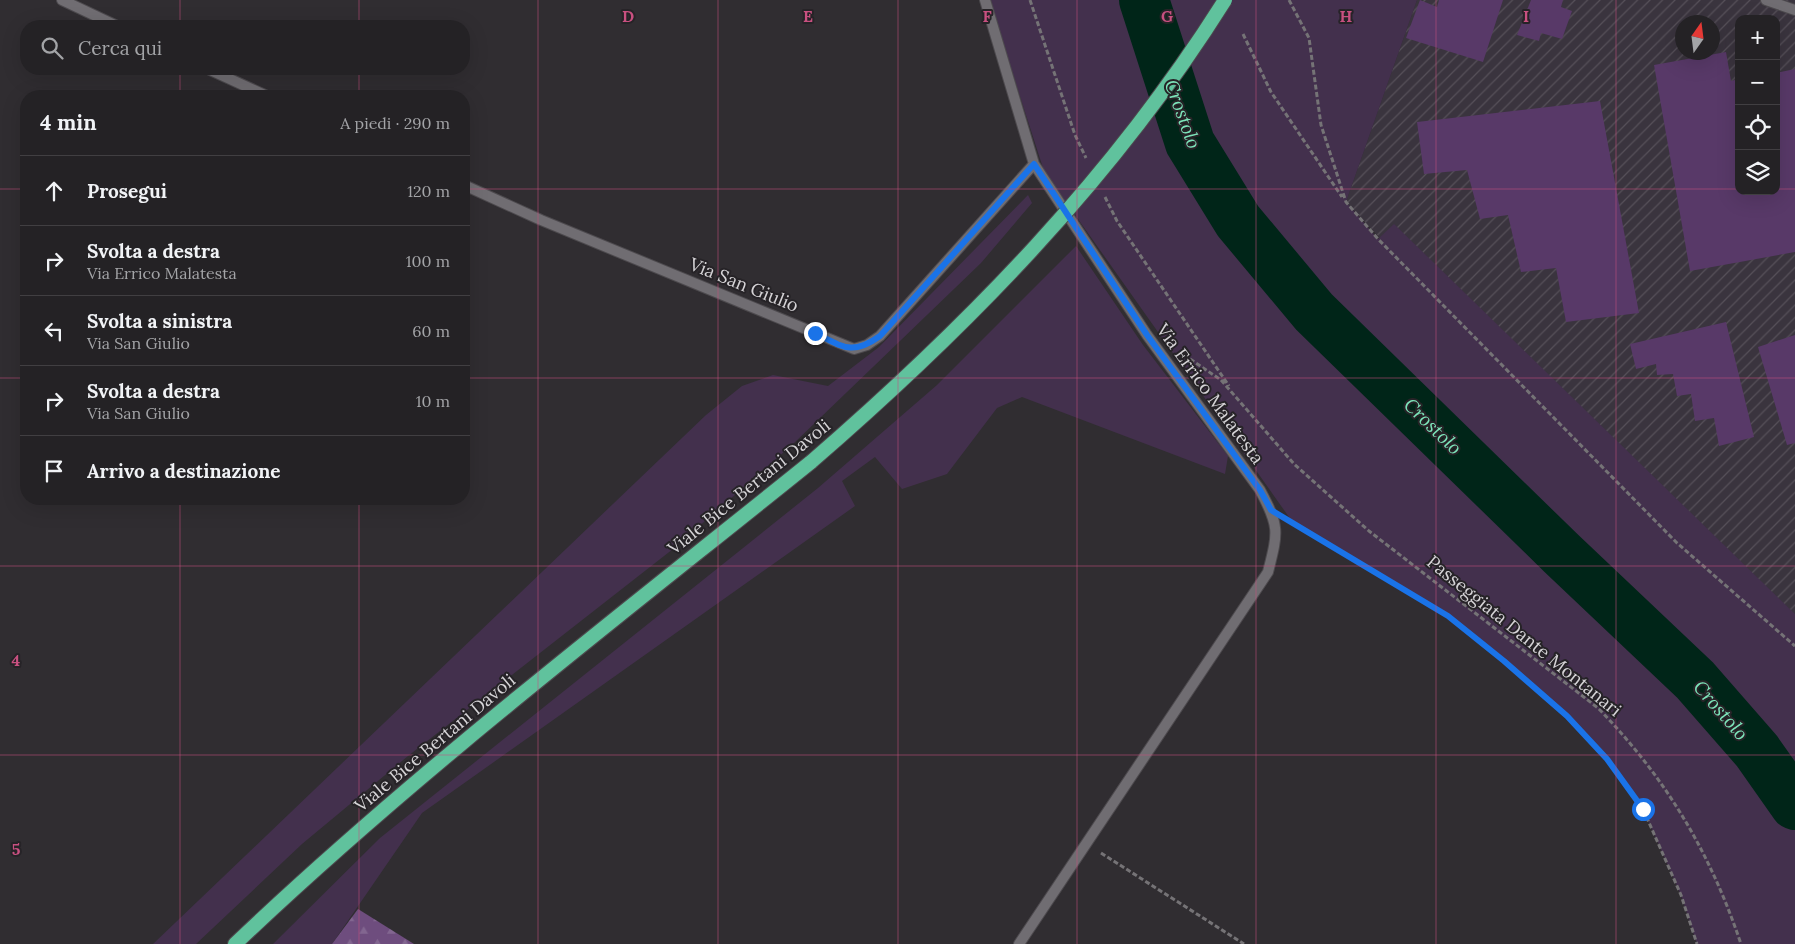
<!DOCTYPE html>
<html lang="it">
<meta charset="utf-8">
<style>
body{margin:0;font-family:Lora,serif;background:#2c2a2d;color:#f1f3f6}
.controls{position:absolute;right:15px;top:15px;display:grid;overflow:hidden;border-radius:10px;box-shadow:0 5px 20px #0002}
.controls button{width:45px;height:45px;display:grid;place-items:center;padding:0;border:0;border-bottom:1px solid #413f42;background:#242225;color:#f1f3f6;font:25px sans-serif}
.compass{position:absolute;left:1675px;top:15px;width:45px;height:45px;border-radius:50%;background:#242225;box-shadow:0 5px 20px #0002;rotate:14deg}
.stop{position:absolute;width:15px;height:15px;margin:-11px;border:4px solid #1a73e8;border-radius:50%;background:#fff}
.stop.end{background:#1a73e8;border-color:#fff;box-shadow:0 1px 5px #0008}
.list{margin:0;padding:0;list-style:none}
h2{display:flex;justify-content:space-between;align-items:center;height:65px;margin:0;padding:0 20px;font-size:21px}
h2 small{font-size:16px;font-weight:400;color:#a3a4a7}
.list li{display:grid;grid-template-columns:32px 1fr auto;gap:15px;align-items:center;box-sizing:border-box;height:70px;padding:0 20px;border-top:1px solid #413f42}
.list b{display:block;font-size:19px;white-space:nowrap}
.list p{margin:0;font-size:16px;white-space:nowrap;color:#a3a4a7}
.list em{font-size:16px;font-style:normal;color:#a3a4a7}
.icon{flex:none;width:28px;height:28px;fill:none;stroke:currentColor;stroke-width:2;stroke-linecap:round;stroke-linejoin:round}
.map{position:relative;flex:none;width:1795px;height:944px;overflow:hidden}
.search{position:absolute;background:#242225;box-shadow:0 5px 20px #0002;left:20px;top:20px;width:450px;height:55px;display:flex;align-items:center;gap:12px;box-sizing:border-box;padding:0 18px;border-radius:20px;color:#a3a4a7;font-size:19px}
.panel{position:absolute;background:#242225;box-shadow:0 5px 20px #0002;left:20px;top:90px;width:450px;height:415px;border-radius:20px}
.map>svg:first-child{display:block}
.industrial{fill:url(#industrial-furrows);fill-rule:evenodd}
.grass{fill:#43304d}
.forest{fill:url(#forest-firs)}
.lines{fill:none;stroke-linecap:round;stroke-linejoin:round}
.river{stroke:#002518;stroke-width:50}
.building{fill:#583968}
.minor-casing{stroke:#4d4a4e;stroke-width:12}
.trunk-casing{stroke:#4d4a4e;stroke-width:16}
.path{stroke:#757376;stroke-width:3;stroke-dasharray:5 2.5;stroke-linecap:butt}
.minor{stroke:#706d72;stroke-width:10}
.trunk{stroke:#60c29d;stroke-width:14}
.trunk-bridge-casing{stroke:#4d4a4e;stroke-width:16;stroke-linecap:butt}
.trunk-bridge{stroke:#60c29d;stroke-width:14}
.route{stroke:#1a73e8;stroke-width:6}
.grid{fill:none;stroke:#c85080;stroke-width:1;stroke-opacity:0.55}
.labels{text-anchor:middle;stroke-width:4;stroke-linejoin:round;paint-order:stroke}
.street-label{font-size:18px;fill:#d5d3d6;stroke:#262327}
.water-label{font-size:19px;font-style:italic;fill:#7de4ba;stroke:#262327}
.grid-label{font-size:16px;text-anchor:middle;font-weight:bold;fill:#c85080;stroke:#262327;stroke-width:4;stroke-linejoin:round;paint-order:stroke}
</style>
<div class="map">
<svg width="1795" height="944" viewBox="0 0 1795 944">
<defs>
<pattern id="industrial-furrows" width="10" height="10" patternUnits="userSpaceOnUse" patternTransform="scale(1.25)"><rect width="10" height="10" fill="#3a343e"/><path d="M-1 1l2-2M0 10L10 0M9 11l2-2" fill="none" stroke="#565059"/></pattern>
<pattern id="forest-firs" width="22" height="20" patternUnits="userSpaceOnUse" patternTransform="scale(1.25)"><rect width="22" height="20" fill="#6e4d7e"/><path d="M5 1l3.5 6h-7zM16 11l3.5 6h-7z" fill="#826690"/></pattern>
</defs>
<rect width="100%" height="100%" fill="#302d31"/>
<path class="industrial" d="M1417 0H1795V678L1346 202ZM1739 19H1776V191H1739ZM1682 22H1712V52H1682Z"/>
<path class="grass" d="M989 0H1417L1346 202 1378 239 1394 224 1795 614V944H1697L1681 895 1643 809 1607 759 1567 716 1503 661 1448 616 1296 527 1044 171Z
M1028 195 1032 203 981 263 793 444 673 549 408 756 302 844 196 944H153L706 415 742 386 773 375 828 386 879 347Z
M1076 246 1143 345 1228 456 1225 474 1022 397 997 408 947 474 902 489 875 457 842 481 855 506 422 813 332 944H273L380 838 818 488 937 385Z"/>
<path class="forest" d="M358 909 414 944H332Z"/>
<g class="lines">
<path class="river" d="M1144 0 1190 143 1238 221 1314 312 1562 554 1695 680 1757 751 1795 805"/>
</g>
<path class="building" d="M1420 0 1437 7 1439 0H1503L1483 62 1406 38Z
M1531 0H1563L1561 7 1572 11 1562 39 1541 33 1539 41 1517 35Z
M1726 52 1731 81 1739 79V191H1776V73L1795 69V252L1690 271 1654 65Z
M1600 101 1639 313 1566 322 1556 268 1521 272 1508 215 1480 219 1467 170 1424 174 1417 122Z
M1726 322 1754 437 1719 446 1714 418 1695 421 1691 394 1677 396 1673 374 1657 375 1656 364 1636 369 1630 344Z
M1795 335V443L1787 445 1758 347Z"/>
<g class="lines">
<g class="minor-casing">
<path id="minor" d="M62 0 117 26
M985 0 1034 164 1147 335 1260 490C1280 527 1278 532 1268 572L1019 944
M1766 0 1795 10
M208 69 267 96
M464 185 541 220 854 349 867 345 880 336 1034 164"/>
</g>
<g class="trunk-casing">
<path id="trunk" d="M235 944C417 771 616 619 811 462"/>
</g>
<path class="path" d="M1030 0 1075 135 1086 158
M1289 0 1309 38 1321 125 1346 202 1378 239 1677 543 1795 646
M1243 34 1271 92 1342 197
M1105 197 1117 221 1229 386
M1190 359 1221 380 1294 464 1369 531 1598 708C1666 778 1710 852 1741 944
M1293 523 1448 616 1503 661 1567 716 1607 759 1643 809 1681 895 1697 944
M1101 853 1244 944"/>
<use href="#minor" class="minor"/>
<use href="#trunk" class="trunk"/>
<g class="trunk-bridge-casing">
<path id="trunk-bridge" d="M811 462C968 326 1114 177 1225 0"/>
</g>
<use href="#trunk-bridge" class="trunk-bridge"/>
</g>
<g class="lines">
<path class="route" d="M815 333C843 347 852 356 880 336L1034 164 1147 335 1260 490 1271 510 1448 616 1504 661 1567 716 1607 759 1643 809"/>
</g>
<path class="grid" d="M180 0V26M359 0V26M538 0V944M718 0V944M898 0V944M1077 0V944M1256 0V944M1436 0V944M1616 0V944M180 69V96M359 69V96M0 189H26M464 189H1739M1776 189H1795M0 378H26M464 378H1795M180 499V944M359 499V944M0 566H1795M0 755H1795"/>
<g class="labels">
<g class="street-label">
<text transform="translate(744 285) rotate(22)" y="6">Via San Giulio</text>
<text transform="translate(1210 394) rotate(54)" y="6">Via Errico Malatesta</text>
<text transform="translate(749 487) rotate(-39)" y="6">Viale Bice Bertani Davoli</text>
<text transform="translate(1524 636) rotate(39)" y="6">Passeggiata Dante Montanari</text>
<text transform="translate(435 743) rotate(-40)" y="6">Viale Bice Bertani Davoli</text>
</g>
<g class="water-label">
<text transform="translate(1183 114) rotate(70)" y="7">Crostolo</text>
<text transform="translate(1433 426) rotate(44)" y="7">Crostolo</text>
<text transform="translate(1721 710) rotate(49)" y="7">Crostolo</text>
</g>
</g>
<g class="grid-label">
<text x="628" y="22">D</text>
<text x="808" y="22">E</text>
<text x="987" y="22">F</text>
<text x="1167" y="22">G</text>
<text x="1346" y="22">H</text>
<text x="1526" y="22">I</text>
<text x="16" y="666">4</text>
<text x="16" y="855">5</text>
</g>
</svg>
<div class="controls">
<button>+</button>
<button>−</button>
<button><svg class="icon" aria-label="locate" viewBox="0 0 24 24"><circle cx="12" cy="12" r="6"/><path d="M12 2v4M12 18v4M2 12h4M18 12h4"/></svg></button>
<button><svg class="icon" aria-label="layers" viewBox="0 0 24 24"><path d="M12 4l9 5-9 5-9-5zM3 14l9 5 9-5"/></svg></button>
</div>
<svg class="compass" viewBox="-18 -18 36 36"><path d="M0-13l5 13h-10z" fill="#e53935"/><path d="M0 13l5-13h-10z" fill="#a3a4a7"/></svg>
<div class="stop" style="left:1643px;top:809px"></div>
<div class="stop end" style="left:815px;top:333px"></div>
<div class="search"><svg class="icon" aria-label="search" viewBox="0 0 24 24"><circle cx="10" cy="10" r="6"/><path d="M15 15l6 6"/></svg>Cerca qui</div>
<section class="panel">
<h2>4 min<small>A piedi · 290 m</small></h2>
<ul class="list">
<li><svg class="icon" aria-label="ahead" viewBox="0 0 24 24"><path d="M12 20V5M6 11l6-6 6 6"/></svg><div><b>Prosegui</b></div><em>120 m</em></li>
<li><svg class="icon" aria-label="right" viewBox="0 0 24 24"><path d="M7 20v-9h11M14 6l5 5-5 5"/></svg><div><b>Svolta a destra</b><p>Via Errico Malatesta</p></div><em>100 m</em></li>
<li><svg class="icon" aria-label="left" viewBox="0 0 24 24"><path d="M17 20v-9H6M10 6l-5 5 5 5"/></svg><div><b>Svolta a sinistra</b><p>Via San Giulio</p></div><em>60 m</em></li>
<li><svg class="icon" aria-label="right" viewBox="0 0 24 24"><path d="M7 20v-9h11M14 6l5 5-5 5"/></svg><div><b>Svolta a destra</b><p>Via San Giulio</p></div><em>10 m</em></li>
<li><svg class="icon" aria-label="arrive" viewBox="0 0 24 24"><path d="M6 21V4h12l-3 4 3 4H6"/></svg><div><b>Arrivo a destinazione</b></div></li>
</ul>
</section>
</div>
